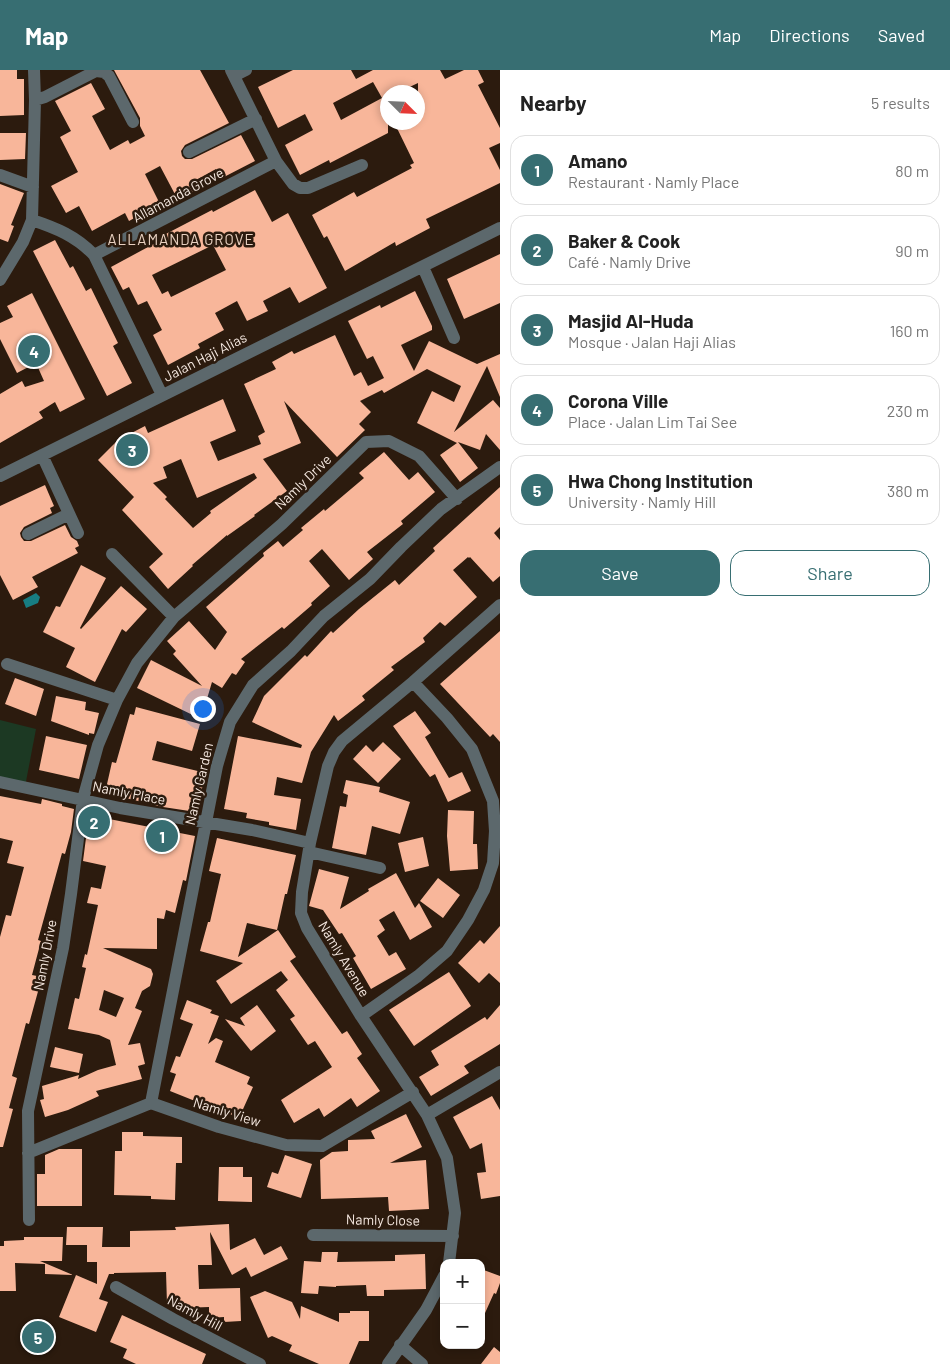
<!DOCTYPE html>
<meta charset="utf-8">
<style>
body{margin:0;font-family:Barlow,sans-serif;background:#f2f2f2;color:#222}
.controls{position:absolute;right:15px;bottom:15px;display:grid;overflow:hidden;border-radius:10px;box-shadow:0 2px 8px #0003}
.controls button{width:45px;height:45px;display:grid;place-items:center;padding:0;border:0;border-bottom:1px solid #e0e0e0;background:#fff;color:#222;font:25px sans-serif}
.compass{position:absolute;left:380px;top:15px;width:45px;height:45px;border-radius:50%;background:#fff;box-shadow:0 2px 8px #0003;rotate:114deg}
.you{position:absolute;left:202px;top:638px;width:18px;height:18px;margin:-12px;border:4px solid #fff;border-radius:50%;background:#1a73e8;box-shadow:0 0 0 8px #1a73e833}
.badge{display:grid;place-items:center;width:32px;height:32px;border-radius:50%;background:#376e72;color:#fff;font-size:16px;font-weight:700}
.pin{position:absolute;translate:-50% -50%;border:2px solid #fff;box-shadow:0 1px 5px #0006}
.list{margin:0;padding:0;list-style:none}
h2{display:flex;justify-content:space-between;align-items:center;height:65px;margin:0;padding:0 20px;font-size:21px}
h2 small{font-size:16px;font-weight:400;color:#767676}
.list li{display:grid;grid-template-columns:32px 1fr auto;gap:15px;align-items:center;box-sizing:border-box;height:70px;margin:0 10px 10px;padding:0 10px;border:1px solid #e0e0e0;border-radius:15px}
.list b{display:block;font-size:19px;white-space:nowrap}
.list p{margin:0;font-size:16px;white-space:nowrap;color:#767676}
.list em{font-size:16px;font-style:normal;color:#767676}
.actions{display:flex;gap:10px;padding:15px 20px}
.actions a{flex:1;padding:11px 0;border:1px solid #376e72;border-radius:15px;text-align:center;font-size:18px;color:#376e72}
.actions .main{background:#376e72;color:#fff}
.map{position:relative;flex:none;width:500px;height:1294px;overflow:hidden}
header{display:flex;align-items:center;gap:30px;box-sizing:border-box;height:70px;padding:0 25px;background:#376e72;color:#fff}
header strong{font-size:24px}
nav{display:flex;gap:28px;margin-inline-start:auto;font-size:18px}
main{display:flex}
aside{flex:1;background:#fff}
.map>svg:first-child{display:block}
.green{fill:#1c3923}
.water{fill:#177d82}
.building{fill:#f8b69a;fill-rule:evenodd}
.lines{fill:none;stroke-linecap:round;stroke-linejoin:round}
.minor{stroke:#5c686c;stroke-width:12}
.labels{text-anchor:middle;stroke-width:5;stroke-linejoin:round;paint-order:stroke}
.street-label{font-size:14px;fill:#f6e9e1;stroke:#2c1b0e}
.neighbourhood-label{font-size:15px;letter-spacing:1px;fill:#e8d0c0;stroke:#2c1b0e}
</style>
<header>
<strong>Map</strong>
<nav><a>Map</a><a>Directions</a><a>Saved</a></nav>
</header>
<main>
<div class="map">
<svg width="500" height="1294" viewBox="0 0 500 1294">
<rect width="100%" height="100%" fill="#2c1b0e"/>
<path class="green" d="M0 650 36 659 25 717 0 712Z"/>
<path class="water" d="M36 523 40 527 38 533 26 538 23 530Z"/>
<path class="building" d="M0 0H17V9H24V45L0 46Z
M114 0H200L229 53 185 75 181 81 182 86 185 89H192L241 65 255 91 222 108 216 99 196 110 200 118 178 130 160 96 145 104 160 134 129 151 125 143 92 161 79 136 66 143 51 116 78 102 60 67 71 61 55 31 91 13 105 39 92 46 110 80 128 70 130 74 145 66 140 56V48Z
M293 0H351L356 9 373 0H440L445 9 464 0H478L484 12 478 15 500 58V73L489 78 500 100V113L426 149 430 158 396 176 395 172 345 201 327 166 324 168 312 145 354 122 357 127 412 98 410 95 414 93 394 52H418V13L399 22H388V63L330 93 329 90 300 105 285 75 313 60 305 44 278 58 258 17ZM373 12 382 28 341 50 333 33Z
M0 63H26L25 89 0 90Z
M0 114 24 123 11 155 14 156 8 172 0 169Z
M255 120 272 152 288 143 327 218 299 233 290 217 263 231 268 241 247 251 237 231 215 243 224 260 198 274 200 278 168 295 153 265 162 260 147 231 138 235 129 217 123 220 111 197 161 170 160 167 212 140 213 142ZM213 175 226 200 171 227 168 221 162 224 152 205Z
M55 170 70 198 73 196 86 221 91 218 118 273 113 276 132 313 107 326 33 181Z
M500 184V233L464 249 447 209Z
M415 221 432 256V260L401 275 414 301 429 271 477 294 500 284V327L487 296 454 362 493 330 500 338V380L486 364 480 380 458 372 478 398 460 412 440 385 457 373 417 353 432 321 454 332 461 316 427 299 384 323 382 320 360 331 371 342 359 354 365 360 337 387 284 331 301 373 263 389 287 421 254 445 255 446 227 466V465L192 495 193 496 168 519 149 497 163 484 122 440 134 427 98 390 118 370 145 356 148 363 223 329 236 361 210 372 218 391 261 374 258 366 265 362 244 314 276 299 272 292 292 281 294 284 335 265 354 306 361 302 368 316 384 308 373 286 367 289 348 251 380 235 381 238ZM181 389 197 428 254 403 257 408 210 441 211 443 193 458 165 429 167 427 153 413 167 408 163 397Z
M32 223 85 329 60 342 55 332 39 342 43 348 0 373V324L22 311 25 317 44 311 36 293 17 303 0 269V253L13 247 7 236Z
M384 382 409 410 418 402 435 422 401 451 403 454 367 482 373 489 349 510 322 479 309 491 330 516 311 533 312 535 284 559 282 557 241 589 245 592 236 605 232 603 222 618 212 612 201 649 137 618 151 590 202 616 173 584 176 581 167 571 189 551 215 580 227 562 206 537 264 486 263 483 278 471 283 477 303 460 301 458 324 439 325 441 364 408 359 403Z
M45 415 54 436 50 438 52 443 24 457 20 463 21 467 24 471H31L65 455 71 467 77 471 79 476 75 478 78 483 32 507 38 517 13 530 0 505V436Z
M500 417V457L494 463 500 470V506L493 512 470 487 469 488 468 487 453 500 477 527 445 556 440 552 423 568 425 572 391 597 394 600 362 626 365 630 338 651 334 645 311 682 302 713 277 707 274 725 301 729 296 760 269 755V752L246 748 247 743 224 739 238 666 301 678 302 675 252 652 264 626 305 585 307 587 331 561 333 563 359 539 395 510 399 515 435 481 433 478Z
M81 495 106 508 80 558 81 559 121 516 147 539 126 562 122 559 95 612 66 597 75 578 43 562 56 536 60 537Z
M500 561V672L493 664 490 667 440 614Z
M15 608 44 619 36 646 5 634Z
M56 626 86 632 85 640 99 643 94 664 89 663V665L51 651Z
M136 637 200 654 192 681 157 671 152 690 206 703 196 742 163 737 105 723 112 692 116 693 130 644 134 645Z
M415 641 431 663 425 667 449 708 462 702 471 721 448 732 435 704 430 707 393 656Z
M46 666 87 675 79 709 39 700Z
M383 672 401 689 378 713 353 689 366 675 373 682Z
M346 710 380 717 379 722 410 732 400 764 372 756 366 785 332 778 340 736 346 737 348 725 343 723Z
M0 726 41 734 42 729 62 734V736L74 739 71 762 65 784 62 783 38 870 41 871 32 905 42 907 29 954 26 953 12 1006 17 1008 9 1038 13 1039 3 1077H0V867L6 845 11 846 24 797 7 793 13 771 0 768Z
M448 740 474 741 473 774H477L478 799 450 801 447 766Z
M89 745 195 766 186 811 183 810 175 843 166 840 164 849 157 848V879L103 878 151 899 153 904 150 916 142 921 135 938 142 941 128 975 140 973 145 994 138 996 142 1009 96 1021 99 1026 68 1040 45 1047 40 1030 44 1029 42 1016 79 1005 78 1009 98 1000 116 995 110 970 99 965 68 959 75 928 79 929 86 898 82 897 85 884 87 885 98 835 87 833 91 817 101 819 106 796 83 791ZM104 920 124 928 116 947 99 940Z
M423 767 429 796 405 802 398 773Z
M217 768 296 785 287 824H285L277 860 247 853 238 887 278 860 296 887 290 891 342 964 347 961 362 984 357 988 380 1021 357 1037 351 1028 324 1047 319 1038 294 1053 281 1030 332 997 315 971 308 975 290 949 295 946 276 920 288 910 281 901 231 934 216 911 243 893 200 881 208 852H210L221 804 209 801Z
M319 799 349 807 340 839 369 821 368 819 396 803 415 838 419 833 432 857 410 870 394 841 379 850 385 860 377 866 389 886 396 882 406 899 371 919 353 888 356 886 342 863 339 864 323 840 309 836Z
M438 808 460 825 443 848 420 831Z
M500 856V913L489 903 479 913 458 893 480 870 484 874Z
M449 902 471 936 414 976 389 940Z
M187 930 212 940 210 943 219 946 208 974 216 968 223 971 215 992 250 1007 247 1014 253 1017 239 1048 201 1031 200 1033 170 1021 176 1004 170 1002 176 986 180 987 193 954 180 949Z
M257 935 276 961 251 981 225 949 245 956 240 948Z
M500 935V974L464 996 469 1003 431 1026 419 1007 439 995 431 981 485 947 487 950Z
M55 977 83 984 79 1003 50 997Z
M492 1026 500 1040V1126L481 1129 477 1103 486 1102 482 1073 470 1079 453 1047Z
M406 1044 422 1077 390 1093 426 1090 429 1139 389 1141 388 1127 321 1129 320 1090 332 1082 348 1081V1070L375 1069 371 1061Z
M122 1062H143V1066L182 1067V1093H176L175 1130 151 1129V1126L114 1125 115 1081H122Z
M59 1079H82V1136H37V1104H45V1085Z
M285 1085 312 1094 301 1128 267 1117 272 1102 278 1104Z
M219 1097H243V1107H252V1132L218 1131Z
M229 1154 230 1180 255 1168 264 1185 281 1176 288 1189 251 1207 246 1197 232 1205 210 1162 212 1195H198L199 1219 240 1218 241 1251 224 1252V1247L209 1248V1237L182 1238V1233L167 1234 166 1202 114 1203V1204H109L99 1229 108 1232 96 1262 59 1247 76 1205 97 1214V1192H87V1175H66L67 1157H103L102 1177H130V1161L176 1160 175 1157Z
M24 1167H63L62 1191H40L73 1205 45 1204V1194L15 1193 16 1221H0V1176H4V1171L24 1170Z
M322 1182H338L337 1192 395 1191V1185L425 1184 426 1219 384 1220V1226H367L366 1215 336 1216V1217L319 1216 318 1224 301 1223 304 1191 321 1192Z
M481 1199 500 1206V1213L496 1224 494 1223 481 1252Z
M265 1221 292 1232 300 1249 301 1236 339 1252V1243H350V1241H369V1271H359L349 1294H319L289 1281 292 1275 272 1266 268 1268 250 1227Z
M122 1245 206 1284 202 1294H136L123 1288 127 1279 110 1272Z
M494 1277 500 1282V1294H481Z"/>
<g class="lines">
<path class="minor" d="M231 0 276 91 293 114 300 118H308L362 95
M234 6 246 0
M35 30 45 27 96 1 104 2 109 6 133 52
M189 82 256 49
M0 105 33 117
M32 150C56 158 76 166 94 185L162 325
M94 185 276 91
M423 197 454 268
M0 210 23 172 32 150 35 30 34 0
M42 385 78 463
M0 406 500 158
M28 464 69 444
M112 484 174 547
M7 594 117 630
M0 712 120 738 252 760 310 773
M309 782 380 798
M361 946 418 906 447 881 468 850 484 820 493 793 495 761 493 731 472 679 447 648 413 612
M151 1033 217 696 230 652 253 615 291 581 324 546 370 509 401 477 441 439 500 397
M427 1045 500 1002
M28 1083 151 1033 219 1057 286 1075 322 1076 413 1022
M29 1150 28 1041 63 878 71 824 83 729 98 675 117 630 137 593 174 547 282 454 366 372 389 371 419 386 457 429
M313 1165 453 1166
M449 1193 455 1143 447 1088 427 1045 361 946 307 858 301 843 302 822 310 773 328 696 334 682 342 671 413 612 500 535
M116 1217 173 1249 260 1294
M400 1275 422 1294
M388 1294 426 1240 444 1206"/>
</g>
<g class="labels">
<g class="street-label">
<text transform="translate(178 125) rotate(-28)" y="5">Allamanda Grove</text>
<text transform="translate(205 287) rotate(-27)" y="5">Jalan Haji Alias</text>
<text transform="translate(303 412) rotate(-44)" y="5">Namly Drive</text>
<text transform="translate(199 714) rotate(-77)" y="5">Namly Garden</text>
<text transform="translate(129 723) rotate(11)" y="5">Namly Place</text>
<text transform="translate(45 885) rotate(-79)" y="5">Namly Drive</text>
<text transform="translate(344 889) rotate(59)" y="5">Namly Avenue</text>
<text transform="translate(227 1042) rotate(17)" y="5">Namly View</text>
<text transform="translate(383 1150) rotate(1)" y="5">Namly Close</text>
<text transform="translate(195 1243) rotate(28)" y="5">Namly Hill</text>
</g>
<g class="neighbourhood-label">
<text x="181" y="175">ALLAMANDA GROVE</text>
</g>
</g>
</svg>
<div class="controls">
<button>+</button>
<button>−</button>
</div>
<svg class="compass" viewBox="-18 -18 36 36"><path d="M0-13l5 13h-10z" fill="#e53935"/><path d="M0 13l5-13h-10z" fill="#767676"/></svg>
<div class="you"></div>
<div class="pin badge" style="left:162px;top:766px">1</div>
<div class="pin badge" style="left:94px;top:752px">2</div>
<div class="pin badge" style="left:132px;top:380px">3</div>
<div class="pin badge" style="left:34px;top:281px">4</div>
<div class="pin badge" style="left:38px;top:1267px">5</div>
</div>
<aside>
<h2>Nearby<small>5 results</small></h2>
<ul class="list">
<li><span class="badge">1</span><div><b>Amano</b><p>Restaurant · Namly Place</p></div><em>80 m</em></li>
<li><span class="badge">2</span><div><b>Baker &amp; Cook</b><p>Café · Namly Drive</p></div><em>90 m</em></li>
<li><span class="badge">3</span><div><b>Masjid Al-Huda</b><p>Mosque · Jalan Haji Alias</p></div><em>160 m</em></li>
<li><span class="badge">4</span><div><b>Corona Ville</b><p>Place · Jalan Lim Tai See</p></div><em>230 m</em></li>
<li><span class="badge">5</span><div><b>Hwa Chong Institution</b><p>University · Namly Hill</p></div><em>380 m</em></li>
</ul>
<div class="actions"><a class="main">Save</a><a>Share</a></div>
</aside>
</main>
